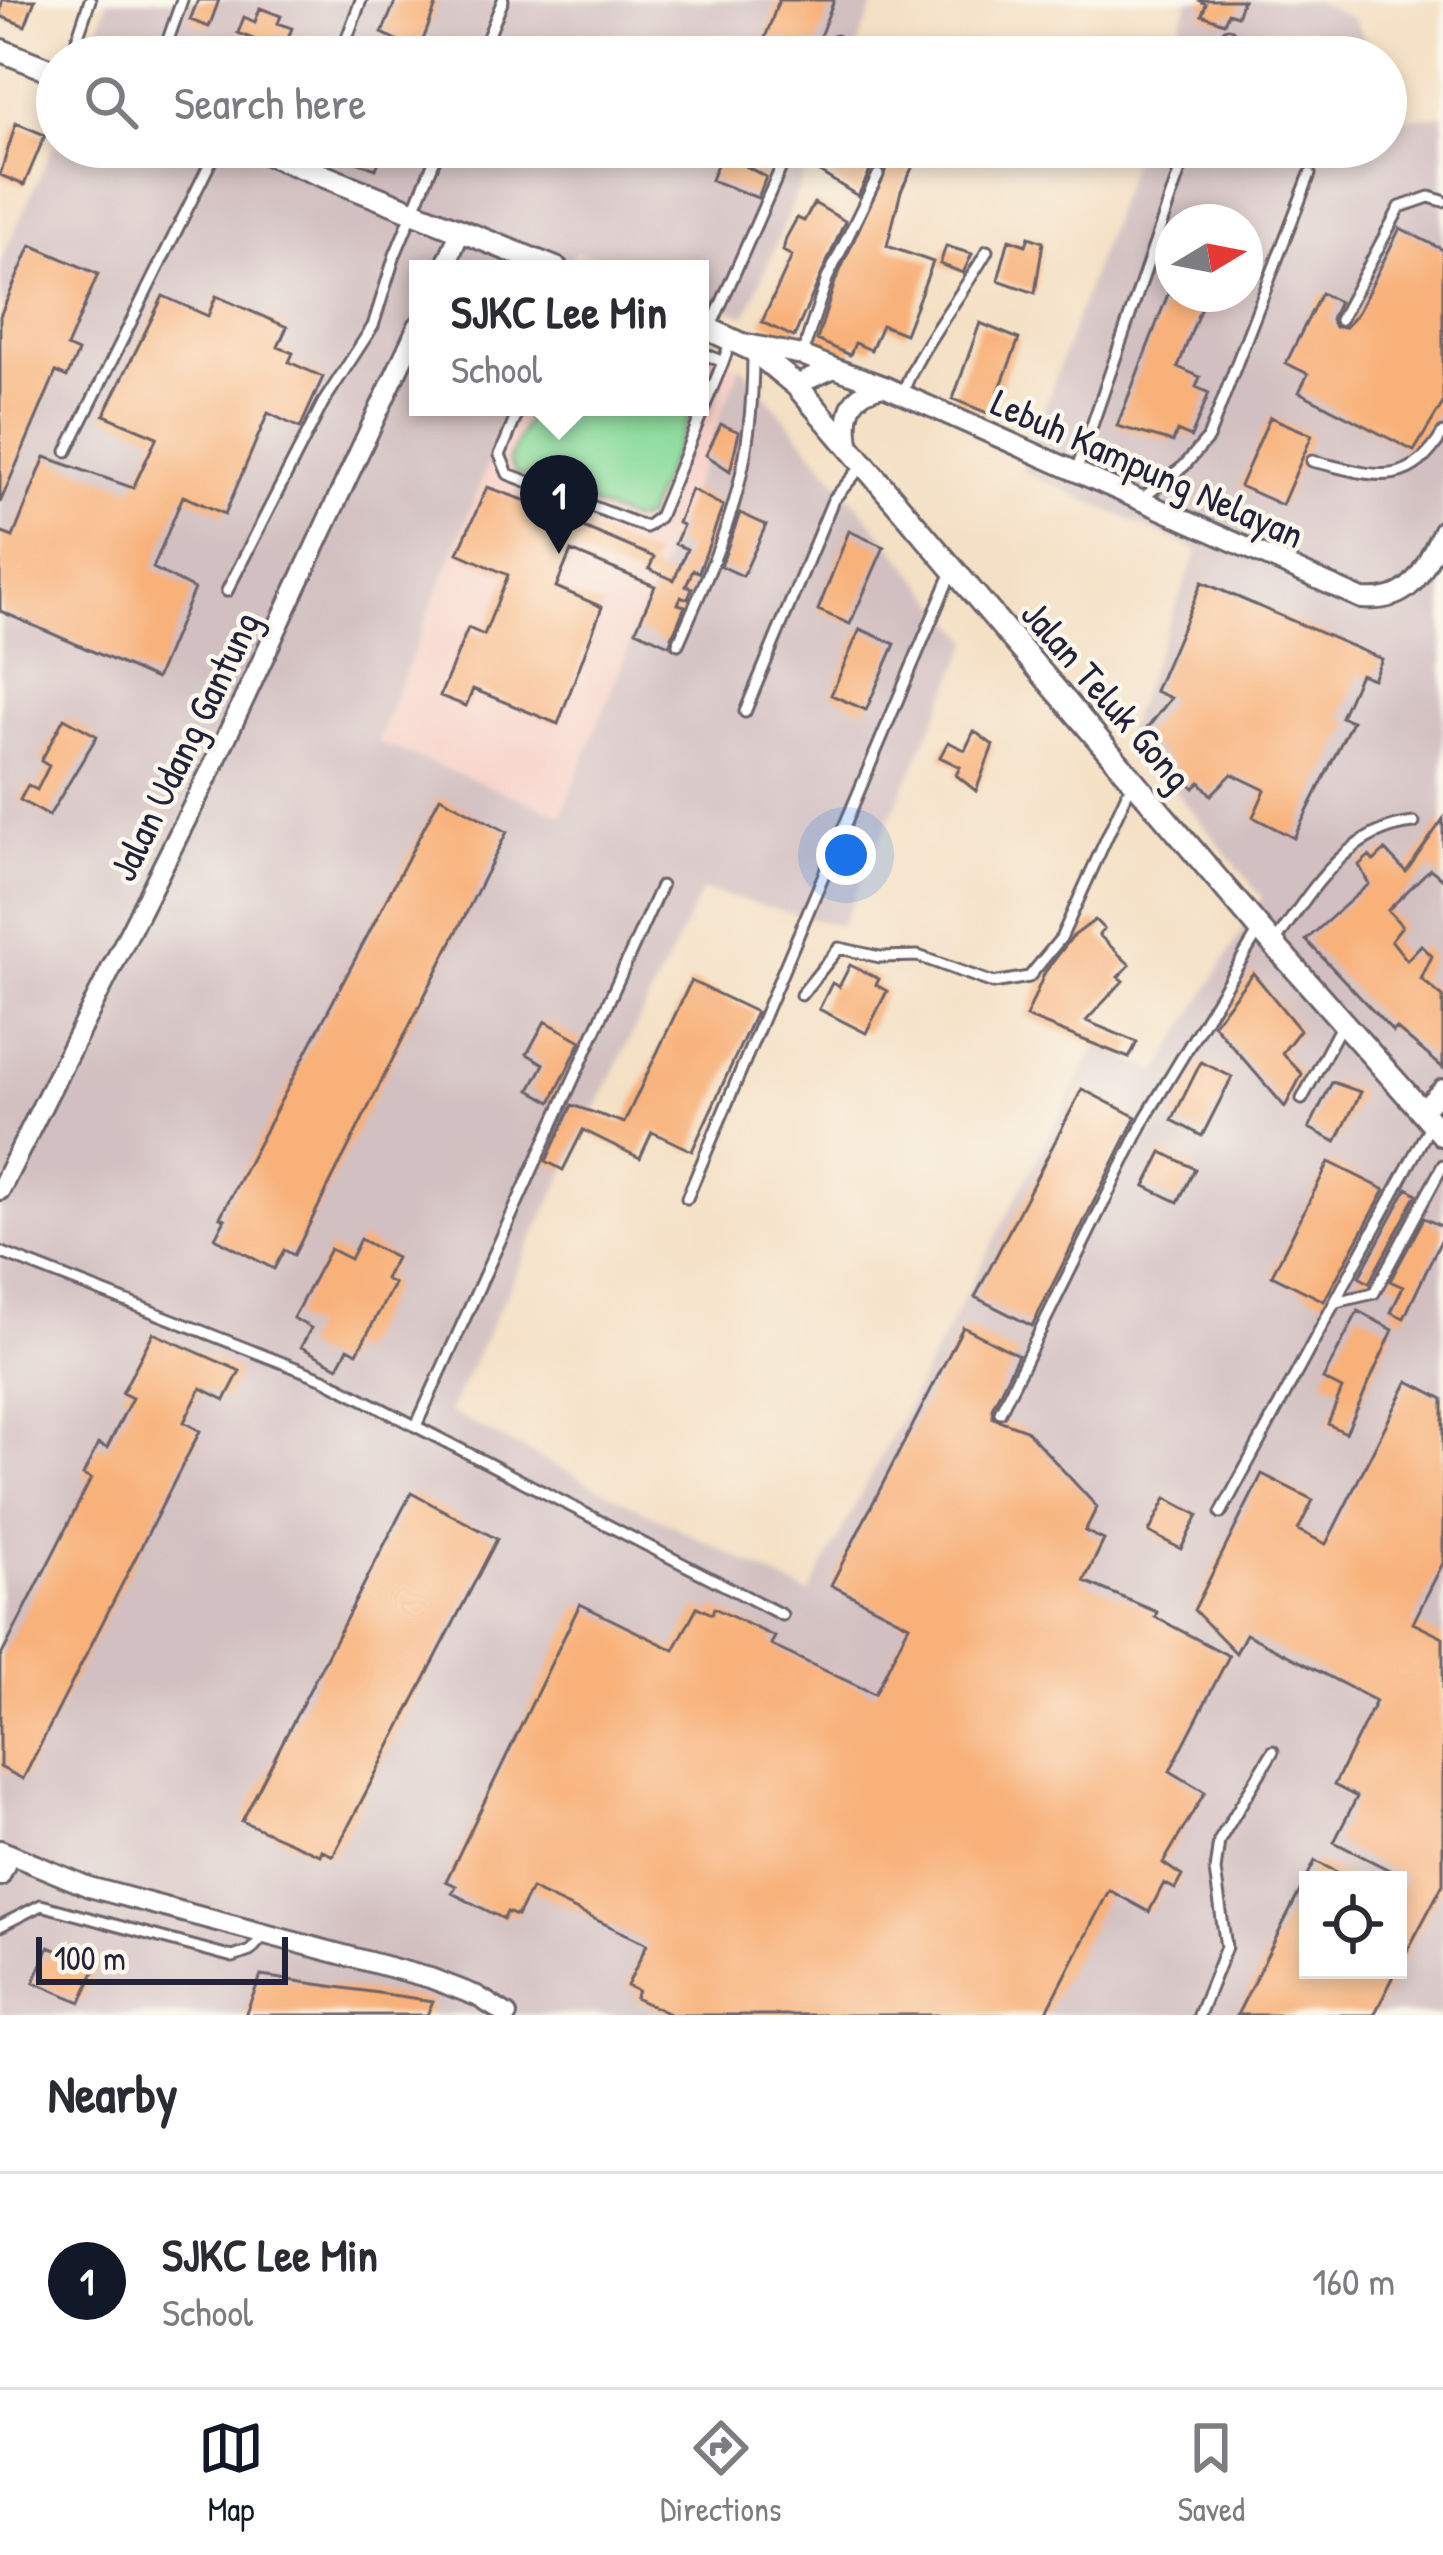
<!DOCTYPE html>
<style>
body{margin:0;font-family:"Patrick Hand",sans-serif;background:#f7f7f7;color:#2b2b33}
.controls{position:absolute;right:36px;bottom:36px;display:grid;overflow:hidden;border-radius:0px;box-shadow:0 6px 18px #0003}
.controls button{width:108px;height:108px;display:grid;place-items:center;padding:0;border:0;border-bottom:3px solid #e1e1e2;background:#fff;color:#2b2b33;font:60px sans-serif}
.compass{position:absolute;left:1155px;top:204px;width:108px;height:108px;border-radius:50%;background:#fff;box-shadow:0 6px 18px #0003;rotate:80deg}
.scale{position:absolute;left:36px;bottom:30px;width:252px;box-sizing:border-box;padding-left:12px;border:6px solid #22223b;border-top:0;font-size:33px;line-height:42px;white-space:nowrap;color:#22223b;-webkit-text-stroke:9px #fbf7ec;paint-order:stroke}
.you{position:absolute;left:846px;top:855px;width:42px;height:42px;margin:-30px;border:9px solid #fff;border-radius:50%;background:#1a73e8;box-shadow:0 0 0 18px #1a73e833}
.badge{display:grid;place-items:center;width:78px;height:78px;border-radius:50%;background:#111827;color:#fff;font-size:39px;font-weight:700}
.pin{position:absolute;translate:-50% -99px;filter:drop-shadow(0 3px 6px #0008)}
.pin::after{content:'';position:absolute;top:63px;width:42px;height:36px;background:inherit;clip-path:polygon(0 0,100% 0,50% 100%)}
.popup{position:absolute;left:409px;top:260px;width:300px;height:156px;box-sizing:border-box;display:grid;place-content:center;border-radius:0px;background:#fff;filter:drop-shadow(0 3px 9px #0005);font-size:39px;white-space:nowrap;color:#7c7c81}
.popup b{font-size:45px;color:#2b2b33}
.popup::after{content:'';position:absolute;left:50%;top:100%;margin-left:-24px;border:24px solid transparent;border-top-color:#fff}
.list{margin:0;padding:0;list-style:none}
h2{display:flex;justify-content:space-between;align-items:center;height:156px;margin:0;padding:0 48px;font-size:51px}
h2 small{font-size:39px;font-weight:400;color:#7c7c81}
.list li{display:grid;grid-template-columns:78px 1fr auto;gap:36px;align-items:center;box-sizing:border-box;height:216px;padding:0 48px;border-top:3px solid #e1e1e2}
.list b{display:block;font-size:45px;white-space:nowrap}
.list p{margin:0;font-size:39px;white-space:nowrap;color:#7c7c81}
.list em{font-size:39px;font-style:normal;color:#7c7c81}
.icon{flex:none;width:66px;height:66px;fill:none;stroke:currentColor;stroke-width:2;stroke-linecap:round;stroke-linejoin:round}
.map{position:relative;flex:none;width:1443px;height:2015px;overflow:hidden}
.search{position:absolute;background:#fff;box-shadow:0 6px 18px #0003;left:36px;right:36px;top:36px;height:132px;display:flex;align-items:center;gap:30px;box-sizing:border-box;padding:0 42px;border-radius:66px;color:#7c7c81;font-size:45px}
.sheet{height:372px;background:#fff}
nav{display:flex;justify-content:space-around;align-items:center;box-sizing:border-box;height:168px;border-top:3px solid #e1e1e2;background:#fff;font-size:33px;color:#7c7c81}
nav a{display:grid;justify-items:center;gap:6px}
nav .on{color:#111827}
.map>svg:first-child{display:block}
.built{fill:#f7d1c9}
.industrial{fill:#d2bfc1;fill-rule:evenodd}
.green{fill:#8bdc9c;stroke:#567f6c;stroke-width:3}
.building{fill:#f8b179}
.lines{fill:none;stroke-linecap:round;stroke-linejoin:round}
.service-casing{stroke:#6c646b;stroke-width:15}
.minor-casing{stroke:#6c646b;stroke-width:24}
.tertiary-casing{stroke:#6c646b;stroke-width:27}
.service{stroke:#fff;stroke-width:9}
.minor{stroke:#fff;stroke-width:18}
.tertiary{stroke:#fff;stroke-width:21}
.labels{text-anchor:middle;stroke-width:9;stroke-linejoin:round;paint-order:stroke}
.street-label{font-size:39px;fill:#22223b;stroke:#fbf7ec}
</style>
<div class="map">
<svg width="1443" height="2015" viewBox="0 0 1443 2015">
<rect width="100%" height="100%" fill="#fbf7ec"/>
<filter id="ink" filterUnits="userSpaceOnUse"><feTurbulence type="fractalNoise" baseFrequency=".00833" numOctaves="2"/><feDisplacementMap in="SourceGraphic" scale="24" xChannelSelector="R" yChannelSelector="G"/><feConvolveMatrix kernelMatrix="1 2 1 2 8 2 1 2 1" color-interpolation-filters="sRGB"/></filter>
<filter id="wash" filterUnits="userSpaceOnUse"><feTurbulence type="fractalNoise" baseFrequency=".004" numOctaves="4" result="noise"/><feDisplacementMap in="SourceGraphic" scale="48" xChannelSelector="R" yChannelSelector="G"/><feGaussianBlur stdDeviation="2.7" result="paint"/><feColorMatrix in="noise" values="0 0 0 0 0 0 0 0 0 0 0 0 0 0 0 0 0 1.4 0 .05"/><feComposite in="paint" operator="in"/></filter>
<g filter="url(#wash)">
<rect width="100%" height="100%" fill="#f4e0c5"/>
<path class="built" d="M700 348 741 365 562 816 377 743 511 407H700Z"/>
<path class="industrial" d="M108 0H876L853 57H88Z
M1189 0H1313L1355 20 1374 57H1169Z
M1386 79 1406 118 1443 115V2015H0V263L57 138V147H816L746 316 700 298V269H624L576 251 567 269H418V407H511L377 742 562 815 741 365 971 641 841 926 702 890 449 1412 809 1594 1097 1044 1158 1073 1262 897 1126 730 1198 551 1022 471 1137 147H1386ZM1173 222H1245V294H1173ZM1308 1880H1398V1970H1308Z"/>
<path class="green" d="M532 407H694L645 518 632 521 515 473 509 461Z"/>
<g id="blocks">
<path class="building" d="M2 0H35L25 26 0 16Z
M198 0H219L209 27 190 20Z
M396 0H438L419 51 382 33Z
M779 0H834L812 57H758Z
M1198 0H1243L1237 16 1228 13 1224 23 1202 15 1206 4Z
M260 8 281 16 278 23 292 28 281 57H264L268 45 238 33 244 17 255 22Z
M16 123 45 135 24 185 0 175Z
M354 147H384L376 169 351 160Z
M724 147H748L740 163 766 177 758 198 711 180Z
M822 147 871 169 858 196 813 168Z
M896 147H922L901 191 887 246 933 262 905 334 882 325 871 350 855 343 850 355 817 340 835 282Z
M814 203 845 221 794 337 762 322 792 256 783 251 786 238 797 218 804 221Z
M1400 228 1443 250V403L1414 451 1299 392 1308 374 1286 363 1321 293 1339 302 1331 319 1335 327H1346L1358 312Z
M1029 237 1043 242 1035 293 998 280 1009 239 1026 245Z
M31 245 98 274 67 347 78 352 67 377 56 372 0 503V316Z
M946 246 972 254 963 273 940 264Z
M1168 294H1206L1178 367 1200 377 1196 387 1209 393 1191 437 1177 431 1173 442 1117 426Z
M163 296 208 316 216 296 287 327 278 347 293 353 289 362 323 377 300 428 268 413 225 514 183 496 153 568 194 589 156 679 0 611V532L13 537 45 457 133 488 157 437 104 415Z
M980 323 1019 339 990 414 953 399Z
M1270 417 1312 435 1282 505 1240 486Z
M721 424 739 432 730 471 706 455Z
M487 487 584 521 581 526 654 557 649 569 674 580 687 549 675 544 683 525 678 523 691 489 723 506 699 572 693 570 686 586 692 588 688 599 681 597 678 604 685 606 669 645 636 630 655 586 571 551 556 587 602 607 558 724 473 689 466 706 440 696 468 628 484 635 508 575 458 553Z
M740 513 766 525 743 576 721 566Z
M849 531 884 547 850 624 818 610Z
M1202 582 1382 659 1373 679 1360 674 1341 717 1352 721 1294 838 1253 817 1265 790 1232 774 1211 795 1200 782 1194 788 1142 735 1171 698 1155 691Z
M860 629 895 644 866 710 831 695Z
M64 718 97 736 49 816 20 800 28 785 37 790 49 766 41 761Z
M974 731 993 745 976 791 956 775 960 767 940 757 948 742 965 750Z
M440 797 507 832 294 1255 284 1250 274 1269 215 1238 225 1219 220 1217Z
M1443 819V879L1430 869 1388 910 1402 926 1391 940 1407 960 1421 945 1432 956 1421 979 1443 997V1068L1396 1028 1393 1032 1306 940 1369 884 1359 865 1369 856 1374 861 1385 850 1406 872Z
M1095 920 1104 929 1099 935 1130 965 1118 977 1123 981 1086 1021 1137 1042 1129 1058 1026 1017 1045 972 1072 937Z
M850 965 879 979 876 985 887 991 866 1033 819 1009 832 983 839 987Z
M1253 973 1300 1030 1282 1053 1302 1074 1285 1107 1213 1024Z
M691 981 756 1012 692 1151 652 1132 640 1158 583 1130 563 1170 546 1161 572 1105 624 1123Z
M545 1021 581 1041 551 1102 530 1090 544 1064 527 1054Z
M1201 1062 1232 1077 1202 1136 1172 1120Z
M1332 1082 1361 1092 1336 1142 1309 1128Z
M1082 1089 1136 1117 1032 1326 975 1297Z
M1162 1152 1195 1169 1178 1202 1145 1186Z
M1329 1162 1385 1190 1324 1301 1272 1275Z
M1407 1188 1417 1194 1369 1283 1359 1277Z
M1424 1218 1443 1227V1236L1404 1318 1391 1312 1403 1287 1390 1281Z
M360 1239 396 1258 385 1279 394 1284 357 1353 348 1348 338 1367 301 1347 311 1328 293 1318 330 1249 350 1259Z
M1358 1311 1393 1330 1346 1433 1328 1424 1342 1389 1323 1379Z
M963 1327 1018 1355 992 1408 993 1418 1026 1430 1097 1507 1085 1531 1104 1540 1084 1581 1157 1612 1155 1617 1229 1656 1170 1771 1205 1792 1163 1863 1182 1876 1175 1889 1164 1883 1149 1912 1109 1890 1045 2015H672L635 1998 638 1991 627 1986 647 1944 531 1889 517 1916 507 1912 504 1919 452 1893 456 1886 446 1881 580 1604 674 1650 697 1607 712 1614 714 1608 775 1637 771 1644 781 1650 875 1694 909 1625 831 1585Z
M153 1333 240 1371 225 1400 201 1388 184 1422 200 1431 23 1779 0 1767V1658L91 1479 83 1475 98 1444 107 1448 132 1398 122 1393Z
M1408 1381 1443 1399V1563L1413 1623 1443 1638V1884L1398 1968V1894L1405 1878 1334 1842 1357 1797 1334 1785 1376 1701 1246 1634 1236 1653 1194 1610 1262 1474 1313 1500 1298 1530 1326 1544Z
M411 1493 497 1539 333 1856 322 1850 320 1855 242 1821Z
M1166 1498 1198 1515 1181 1549 1149 1532Z
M1315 1861 1353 1880H1308V1970H1397L1374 2015H1237Z
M49 1947 96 1967 81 2002 34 1982Z
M261 1976 433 2001 427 2015H245Z"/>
</g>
</g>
<g filter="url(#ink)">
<use href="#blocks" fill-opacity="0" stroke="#6c646b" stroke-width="3"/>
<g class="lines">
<g class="service-casing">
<path id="service" d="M71 57 90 0
M162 57 182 0
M340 57 361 0
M480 57 503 0
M829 57 836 41
M1220 57 1228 34
M301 165 308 147
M1340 320 1400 207 1429 197 1443 201
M710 329 790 147
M700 352 723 362 731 340
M802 355 827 279 878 175
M903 394C913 356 965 291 987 251
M520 407 500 455 508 474 646 527 659 517 723 362
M67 451 218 147
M1312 461C1370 474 1408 493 1443 433
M1076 472 1188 147
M1140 500 1184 466 1208 438 1310 174
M227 591 323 403 373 326 395 255 440 147
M678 644C726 534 753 478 753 355
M745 712 833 500 863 465
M1273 945C1310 893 1346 829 1414 823
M801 995 839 948 880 957 918 956 993 983 1029 977 1061 938 1133 780
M1302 1099 1343 1022
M687 1198 953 569
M0 1252 324 1379 782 1615
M1336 1302 1374 1293 1443 1165
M1000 1412 1146 1117 1260 929
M416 1426 661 886
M1221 1513 1432 1122
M0 1926 41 1905 233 1957 250 1951 263 1937
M1199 2015 1226 1947 1215 1871 1219 1841 1273 1751"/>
</g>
<g class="minor-casing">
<path id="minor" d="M444 269 460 232
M742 343 802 355 834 368
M796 385 834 368 884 386 1362 599C1414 603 1422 571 1443 530
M850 449C844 417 847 392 884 386
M1421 1111 1443 1089
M0 1190 212 768 418 326
M0 1850 89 1887 430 1978 477 1996 507 2015
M0 1876 10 1854"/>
</g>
<g class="tertiary-casing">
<path id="tertiary" d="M0 50 57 73
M251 147 557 269
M700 325 753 350 796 385 1260 929 1443 1135"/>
</g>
<use href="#service" class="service"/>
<use href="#minor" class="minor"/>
<use href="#tertiary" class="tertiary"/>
</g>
</g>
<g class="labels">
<g class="street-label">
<text transform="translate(1148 468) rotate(24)" y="14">Lebuh Kampung Nelayan</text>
<text transform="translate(1107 695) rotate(49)" y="14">Jalan Teluk Gong</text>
<text transform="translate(184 746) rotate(-64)" y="14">Jalan Udang Gantung</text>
</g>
</g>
</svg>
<div class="controls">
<button><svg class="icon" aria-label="locate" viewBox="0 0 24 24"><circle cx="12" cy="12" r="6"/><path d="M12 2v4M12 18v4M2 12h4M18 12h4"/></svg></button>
</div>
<svg class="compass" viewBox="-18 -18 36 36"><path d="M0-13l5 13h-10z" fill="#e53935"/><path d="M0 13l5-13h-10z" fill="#7c7c81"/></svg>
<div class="scale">100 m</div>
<div class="you"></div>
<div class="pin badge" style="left:559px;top:554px">1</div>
<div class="popup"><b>SJKC Lee Min</b>School</div>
<div class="search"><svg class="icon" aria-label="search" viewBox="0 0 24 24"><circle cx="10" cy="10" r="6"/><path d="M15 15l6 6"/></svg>Search here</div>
</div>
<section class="sheet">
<h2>Nearby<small></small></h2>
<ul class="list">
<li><span class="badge">1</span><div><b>SJKC Lee Min</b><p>School</p></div><em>160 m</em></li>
</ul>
</section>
<nav>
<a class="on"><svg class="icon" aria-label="map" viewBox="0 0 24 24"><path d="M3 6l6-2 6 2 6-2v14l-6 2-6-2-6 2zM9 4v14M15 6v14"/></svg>Map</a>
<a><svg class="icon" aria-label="directions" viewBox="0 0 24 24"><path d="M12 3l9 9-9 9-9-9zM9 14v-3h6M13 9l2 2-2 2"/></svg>Directions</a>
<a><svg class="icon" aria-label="saved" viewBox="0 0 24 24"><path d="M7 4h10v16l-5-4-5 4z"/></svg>Saved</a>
</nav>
